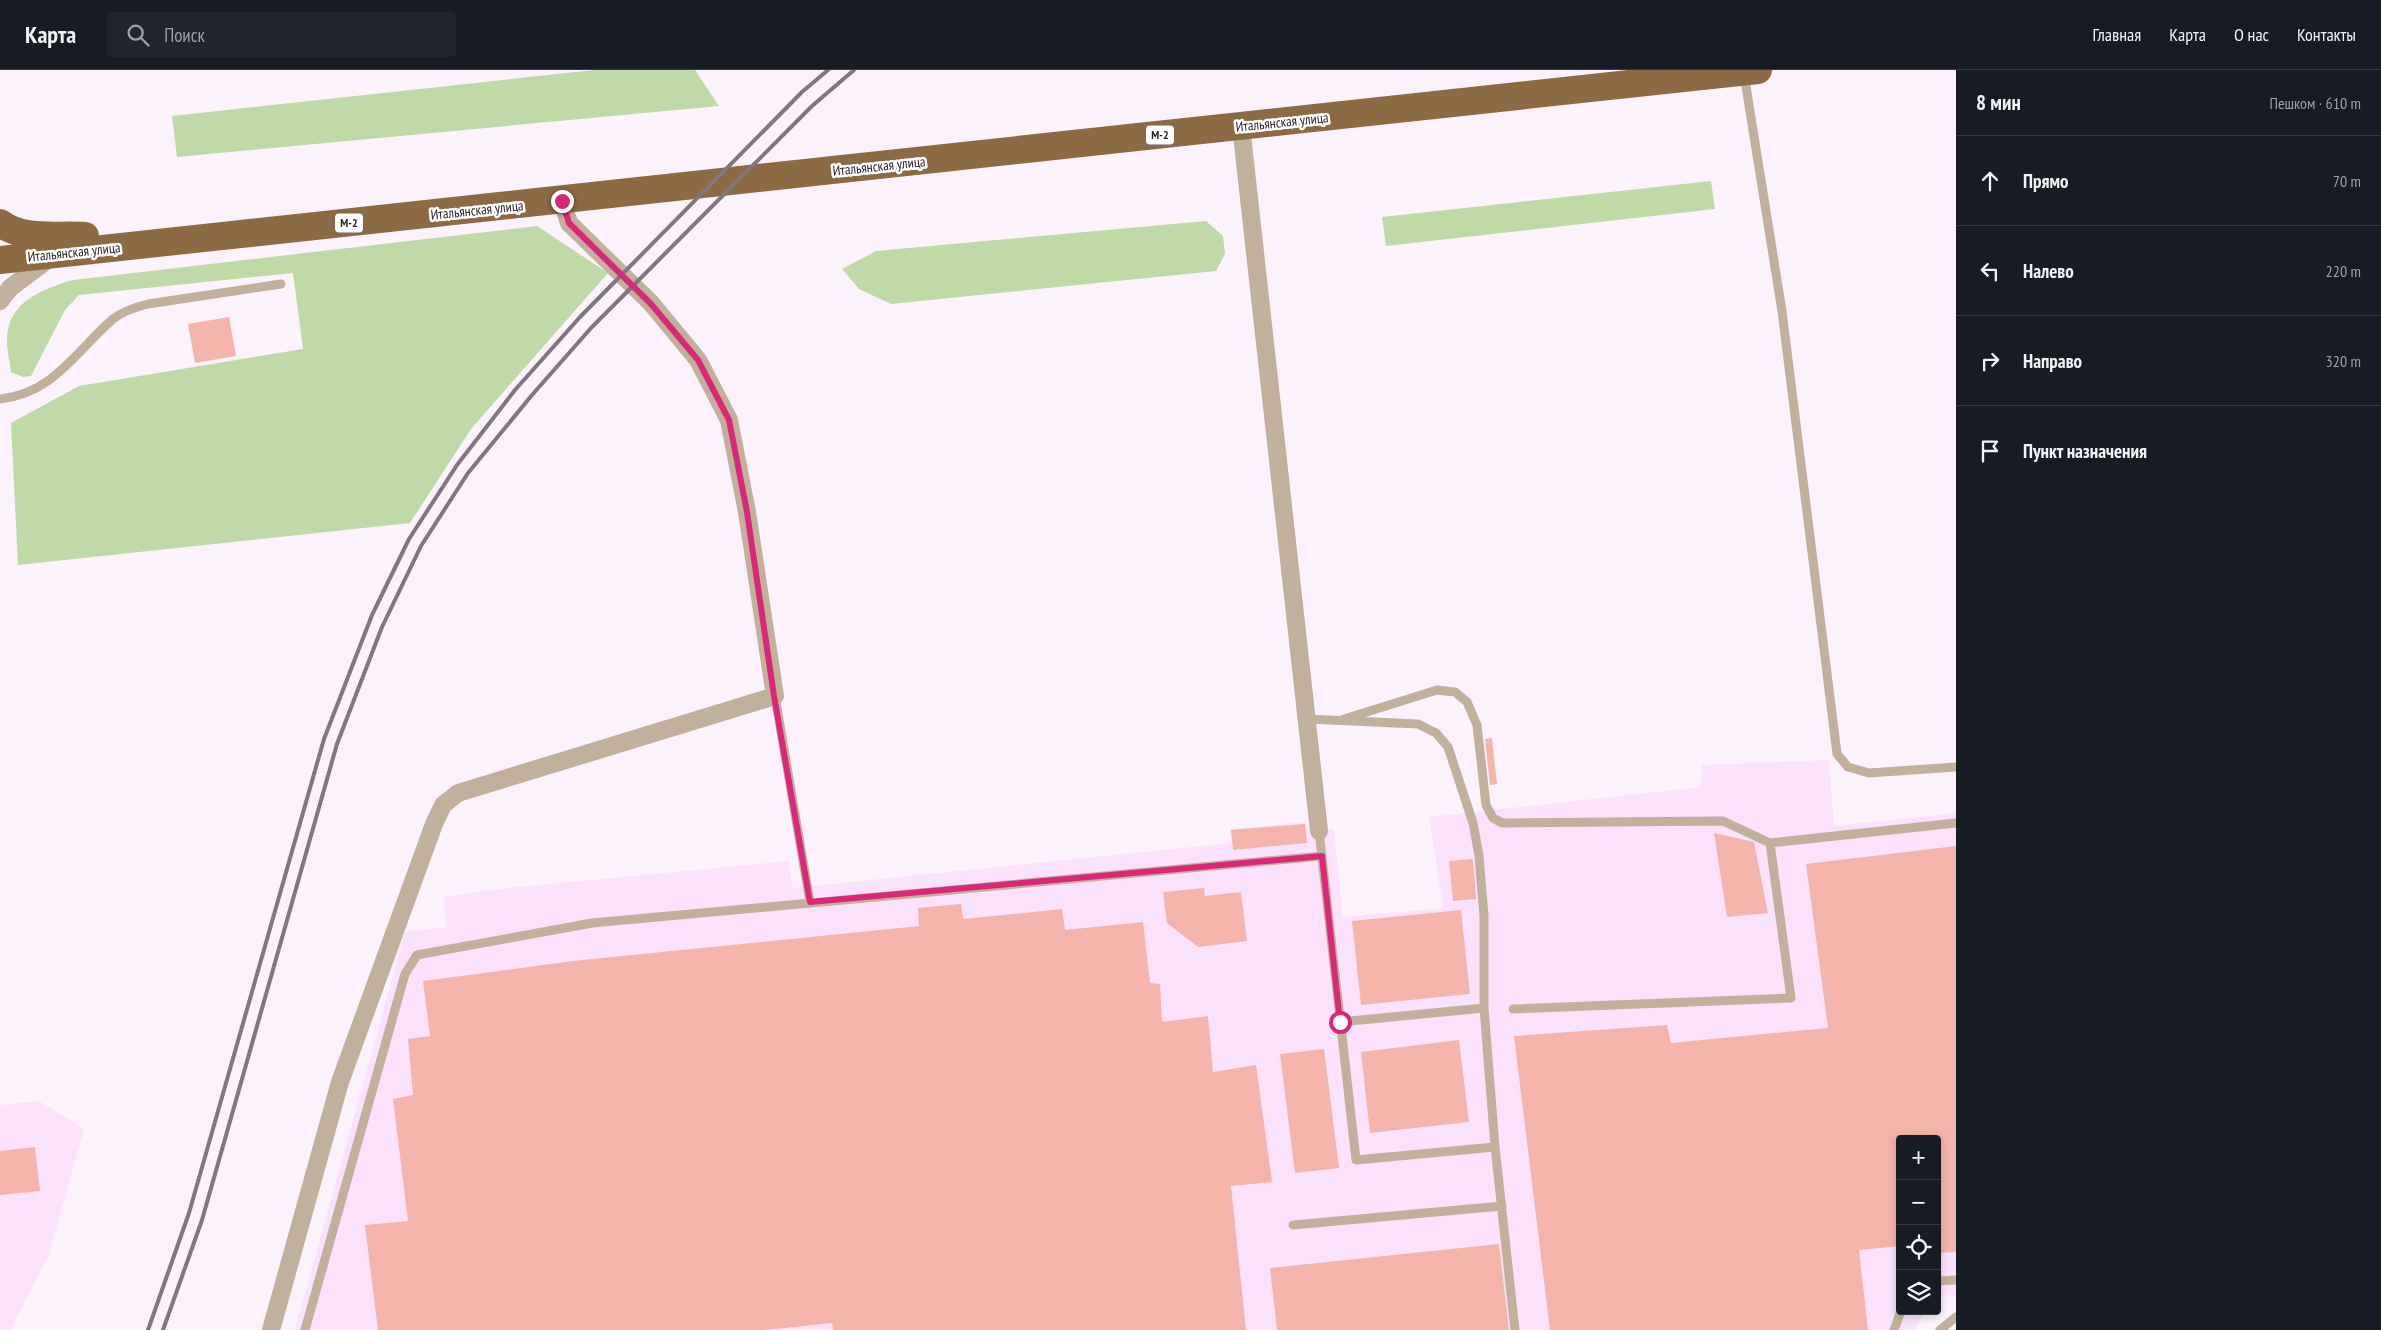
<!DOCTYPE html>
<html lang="ru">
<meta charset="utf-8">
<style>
body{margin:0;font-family:"PT Sans Narrow",sans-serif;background:#20242c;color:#f1f3f6}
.controls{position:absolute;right:15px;bottom:15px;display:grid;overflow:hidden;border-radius:5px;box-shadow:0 2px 8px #0003}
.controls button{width:45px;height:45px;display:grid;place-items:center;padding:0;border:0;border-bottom:1px solid #363941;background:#171b24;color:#f1f3f6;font:25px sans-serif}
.stop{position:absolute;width:15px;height:15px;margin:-11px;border:4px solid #db2777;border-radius:50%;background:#fff}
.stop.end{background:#db2777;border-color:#fff;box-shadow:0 1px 5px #0008}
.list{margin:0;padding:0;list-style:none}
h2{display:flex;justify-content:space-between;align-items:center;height:65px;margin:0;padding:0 20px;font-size:21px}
h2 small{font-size:16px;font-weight:400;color:#9ea1a6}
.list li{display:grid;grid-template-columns:32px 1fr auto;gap:15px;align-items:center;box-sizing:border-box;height:90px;padding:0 20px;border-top:1px solid #363941}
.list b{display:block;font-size:19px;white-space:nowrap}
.list em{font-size:16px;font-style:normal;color:#9ea1a6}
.icon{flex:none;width:28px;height:28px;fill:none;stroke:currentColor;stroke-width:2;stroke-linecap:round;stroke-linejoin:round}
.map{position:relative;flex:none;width:1956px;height:1260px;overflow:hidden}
header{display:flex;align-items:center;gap:30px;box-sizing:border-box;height:70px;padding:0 25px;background:#171b24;border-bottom:1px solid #363941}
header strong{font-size:24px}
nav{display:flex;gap:28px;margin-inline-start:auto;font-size:18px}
.search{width:350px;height:45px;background:#20242c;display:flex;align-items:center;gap:12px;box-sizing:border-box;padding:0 18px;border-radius:5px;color:#9ea1a6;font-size:19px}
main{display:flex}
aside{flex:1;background:#171b24}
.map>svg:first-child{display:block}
.built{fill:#fae2fc}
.green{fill:#bfd9a7}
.building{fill:#f4b4ac}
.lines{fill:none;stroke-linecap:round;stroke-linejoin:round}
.service{stroke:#c1b09c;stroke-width:9}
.minor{stroke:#c1b09c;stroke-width:18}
.trunk{stroke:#8c6a43;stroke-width:28}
.rail{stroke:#807680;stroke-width:4}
.route{stroke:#db2777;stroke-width:6}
.labels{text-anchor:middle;stroke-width:5;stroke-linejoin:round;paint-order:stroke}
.shield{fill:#fff;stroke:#676167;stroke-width:1}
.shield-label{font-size:12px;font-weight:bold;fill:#261d26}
.street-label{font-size:14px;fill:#261d26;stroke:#fff}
</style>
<header>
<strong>Карта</strong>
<div class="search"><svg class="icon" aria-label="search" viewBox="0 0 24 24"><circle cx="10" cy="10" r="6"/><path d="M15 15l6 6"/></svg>Поиск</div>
<nav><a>Главная</a><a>Карта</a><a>О нас</a><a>Контакты</a></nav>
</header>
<main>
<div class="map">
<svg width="1956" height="1260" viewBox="0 0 1956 1260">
<rect width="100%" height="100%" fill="#fcf2fc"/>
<path class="built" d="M1829 690 1834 756 1956 743V1225L1937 1226V1069H1900V1241H1925L1914 1260H295L405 862 447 857 443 827 498 819 789 791 792 818 1231 773 1230 759 1306 752 1307 761 1334 759 1343 847 1443 838 1429 747 1701 717 1702 695Z
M39 1031 84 1059 49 1185 10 1260H0V1035Z"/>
<path class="green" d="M594 0H695L719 36 177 87 172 46Z
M1711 111 1715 139 1386 176 1382 147Z
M1206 151 1223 166 1225 184 1216 201 891 234 859 219 842 199 876 181Z
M537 156 608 203 471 359 410 453 18 495 11 353 79 316 303 279 293 203 79 225 65 240 31 306 23 307 11 302C10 292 7 281 7 271 6 233 42 219 73 210Z"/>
<path class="building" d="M229 247 236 286 195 293 188 254Z
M1492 668 1497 714 1490 715 1485 669Z
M1305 754 1307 773 1233 780 1231 760Z
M1714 763 1754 772 1768 843 1727 847Z
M1956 776V1182L1937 1183V1069H1900V1176L1859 1180 1868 1260H1550L1514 966 1667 955 1671 973 1828 958 1806 794Z
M1473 789 1476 829 1453 831 1449 791Z
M1204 818 1205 826 1241 822 1247 871 1198 877 1167 853 1163 822Z
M961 834 963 849 1062 839 1065 860 1143 852 1150 913 1160 914 1162 952 1208 946 1213 1002 1256 995 1272 1112 1231 1116 1246 1260H833L832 1253 765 1260H378L365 1155 408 1151 393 1029 413 1025 408 969 430 966 423 911 573 891 919 856 918 838Z
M1461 840 1470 924 1361 935 1352 851Z
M1459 970 1469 1052 1370 1063 1361 982Z
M1324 979 1339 1098 1295 1103 1280 984Z
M35 1077 40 1121 0 1125V1081Z
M1499 1174 1509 1260H1277L1270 1198Z"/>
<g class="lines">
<path class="service" d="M1744 4 1782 241 1837 684 1848 697 1869 703 1956 697
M0 329C54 323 75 282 113 249 123 241 136 237 148 234L281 214
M775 626 810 832
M1307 649 1418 654 1436 663 1448 677 1473 753 1479 786 1484 846V938L1495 1077
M1341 650 1437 620 1455 622 1467 632 1477 655 1486 735 1493 748 1502 753 1723 751 1770 773 1956 753
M1319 761 1356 1090 1495 1077 1515 1260
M1513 939 1791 928 1770 773
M1340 952 1484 938
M1293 1155 1502 1136
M1937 1211 1956 1210
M305 1260 405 904 417 885 592 853 1322 786
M1894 1260 1901 1241
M1940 1260 1956 1247"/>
<path class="minor" d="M1241 56 1319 761
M0 231 10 218 50 188
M271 1260 340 1012 434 754 443 735 458 723 775 626 747 442 729 350 698 290 651 233 569 153 562 131"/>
<path class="trunk" d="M0 153C24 171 57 164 85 166
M0 190 1758 0"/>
<path class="rail" d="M148 1260 189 1143 324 669 372 545 409 469 457 395 515 320 580 247 802 22 828 0
M163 1260 202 1150 337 674 382 557 421 476 468 403 532 325 591 258 812 36 854 0"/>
</g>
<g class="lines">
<path class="route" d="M562 131 569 153 651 234 698 290 729 350 747 442 774 626 810 832 1322 786 1340 952"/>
</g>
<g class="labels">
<g class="shield">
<rect x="1146" y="55.5" width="28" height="19" rx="4"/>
<rect x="335" y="143.5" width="28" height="19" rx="4"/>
</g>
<g class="shield-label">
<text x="1160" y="69">М-2</text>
<text x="349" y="157">М-2</text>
</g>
<g class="street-label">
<text transform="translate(1282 52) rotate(-6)" y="5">Итальянская улица</text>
<text transform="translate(879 96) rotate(-6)" y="5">Итальянская улица</text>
<text transform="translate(477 140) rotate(-6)" y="5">Итальянская улица</text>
<text transform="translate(74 182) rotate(-6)" y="5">Итальянская улица</text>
</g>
</g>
</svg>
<div class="controls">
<button>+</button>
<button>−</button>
<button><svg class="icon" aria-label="locate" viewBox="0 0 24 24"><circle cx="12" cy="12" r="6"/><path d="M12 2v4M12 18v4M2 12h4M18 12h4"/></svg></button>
<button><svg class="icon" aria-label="layers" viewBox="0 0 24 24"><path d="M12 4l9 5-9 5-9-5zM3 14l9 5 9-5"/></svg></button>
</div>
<div class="stop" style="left:1340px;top:952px"></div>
<div class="stop end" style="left:562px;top:131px"></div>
</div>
<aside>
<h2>8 мин<small>Пешком · 610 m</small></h2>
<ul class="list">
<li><svg class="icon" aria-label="ahead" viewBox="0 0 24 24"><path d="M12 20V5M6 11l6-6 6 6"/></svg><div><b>Прямо</b></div><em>70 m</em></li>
<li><svg class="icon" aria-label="left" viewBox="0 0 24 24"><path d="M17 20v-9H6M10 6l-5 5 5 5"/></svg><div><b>Налево</b></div><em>220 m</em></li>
<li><svg class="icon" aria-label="right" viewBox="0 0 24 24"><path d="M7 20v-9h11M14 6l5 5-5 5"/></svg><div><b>Направо</b></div><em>320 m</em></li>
<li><svg class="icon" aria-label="arrive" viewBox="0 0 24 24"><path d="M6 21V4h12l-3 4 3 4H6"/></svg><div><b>Пункт назначения</b></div></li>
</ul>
</aside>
</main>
